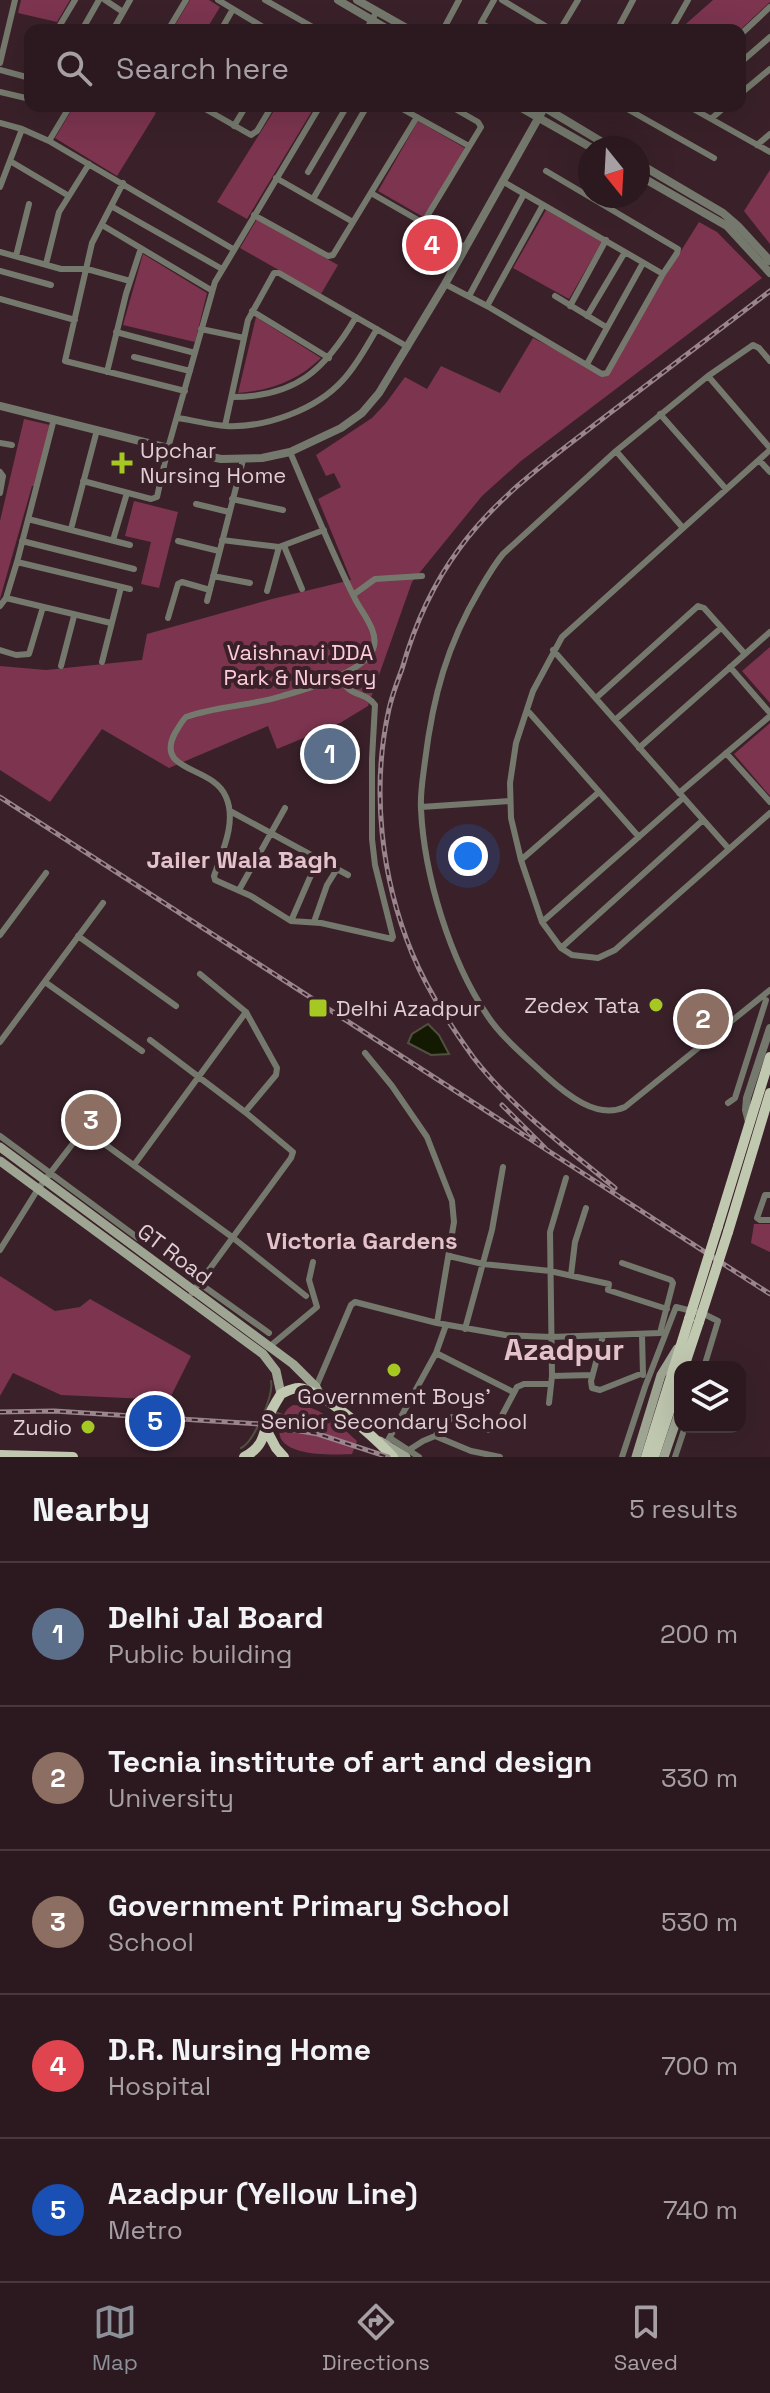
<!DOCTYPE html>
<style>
body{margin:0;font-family:"Space Grotesk",sans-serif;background:#38262c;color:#f1f3f6}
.controls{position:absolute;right:24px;bottom:24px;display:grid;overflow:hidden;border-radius:16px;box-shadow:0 8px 32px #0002}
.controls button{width:72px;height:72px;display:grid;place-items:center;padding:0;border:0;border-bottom:2px solid #48383d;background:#2c191f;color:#f1f3f6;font:40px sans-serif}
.compass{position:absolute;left:578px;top:136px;width:72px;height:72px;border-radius:50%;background:#2c191f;box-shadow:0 8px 32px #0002;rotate:162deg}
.you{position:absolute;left:468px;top:856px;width:28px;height:28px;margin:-20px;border:6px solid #fff;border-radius:50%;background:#1a73e8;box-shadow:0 0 0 12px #1a73e833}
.badge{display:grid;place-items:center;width:52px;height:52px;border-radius:50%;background:#8c9099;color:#fff;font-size:26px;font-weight:700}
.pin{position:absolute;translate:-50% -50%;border:4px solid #fff;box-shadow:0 2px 8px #0006}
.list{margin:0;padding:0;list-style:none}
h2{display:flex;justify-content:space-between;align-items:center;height:104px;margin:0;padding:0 32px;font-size:34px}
h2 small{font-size:26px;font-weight:400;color:#a6a0a4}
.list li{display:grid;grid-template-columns:52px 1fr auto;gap:24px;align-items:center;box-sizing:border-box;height:144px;padding:0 32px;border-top:2px solid #48383d}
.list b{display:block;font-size:30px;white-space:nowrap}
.list p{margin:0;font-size:26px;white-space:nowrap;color:#a6a0a4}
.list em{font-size:26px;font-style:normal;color:#a6a0a4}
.icon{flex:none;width:44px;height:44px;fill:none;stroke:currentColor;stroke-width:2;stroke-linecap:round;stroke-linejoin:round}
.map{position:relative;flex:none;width:770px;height:1457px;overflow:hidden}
.search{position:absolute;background:#2c191f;box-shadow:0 8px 32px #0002;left:24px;right:24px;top:24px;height:88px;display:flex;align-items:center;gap:20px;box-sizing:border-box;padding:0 28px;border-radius:16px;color:#a6a0a4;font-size:30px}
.sheet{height:824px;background:#2c191f}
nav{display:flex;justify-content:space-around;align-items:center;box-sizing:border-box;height:112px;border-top:2px solid #48383d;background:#2c191f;font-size:22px;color:#a6a0a4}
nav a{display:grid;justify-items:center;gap:4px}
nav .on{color:#8c9099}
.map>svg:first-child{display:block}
.green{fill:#7c344f}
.water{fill:#141a01;stroke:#515040;stroke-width:2}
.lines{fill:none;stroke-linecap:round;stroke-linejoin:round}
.stream{stroke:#515040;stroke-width:2}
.minor{stroke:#75796d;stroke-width:6}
.tertiary{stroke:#75796d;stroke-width:8}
.secondary{stroke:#9fa593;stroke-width:9}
.primary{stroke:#c0c8b0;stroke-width:10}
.rail-casing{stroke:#9a858c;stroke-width:5}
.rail{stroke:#3a2129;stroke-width:2;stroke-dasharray:6;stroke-linecap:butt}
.primary-bridge{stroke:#c0c8b0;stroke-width:10}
.poi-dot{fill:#a5c823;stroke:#3a2129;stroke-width:3}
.labels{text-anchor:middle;stroke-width:8;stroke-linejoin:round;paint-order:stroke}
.poi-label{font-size:22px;fill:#dfced3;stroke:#3a2129;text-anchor:start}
.park-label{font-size:22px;fill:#fdcbda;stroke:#3a2129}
.street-label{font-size:22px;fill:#dfced3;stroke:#3a2129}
.neighbourhood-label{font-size:24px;font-weight:bold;fill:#e3c2cb;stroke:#3a2129}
.district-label{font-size:30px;font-weight:bold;fill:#e3c2cb;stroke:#3a2129}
</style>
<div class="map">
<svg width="770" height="1457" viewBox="0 0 770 1457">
<rect width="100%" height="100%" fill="#3a2129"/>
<path class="green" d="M21 0H70L57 22 18 13Z
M190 0H209L220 7 206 30H172Z
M713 0H770V2L740 30H679Z
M74 106H145L156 113 117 176 55 138Z
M277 106H315L247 219 217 202Z
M418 121 465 148 425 218 378 191Z
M770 170V244L744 211Z
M546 210 602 242 569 299 513 268Z
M257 219 338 265 321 294 240 248Z
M699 222 717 232 762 278 521 461 482 496 412 582 368 706 340 723 277 749 268 726 169 768 102 729 50 802 0 770V666L46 670 142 660 147 634 272 599 351 580 318 499 341 487 334 473 326 476 316 455 372 418 386 403 405 377 427 389 441 366 500 393 533 338 604 374Z
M143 254 207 293 195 342 123 325Z
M256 317 321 358C297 381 272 390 238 393Z
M24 419 50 425 35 486H32L0 599V521Z
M134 501 178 512 159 588 141 584 151 542 125 536Z
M770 647V703L742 671Z
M770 723V796L734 754Z
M754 1224H770V1252L751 1243Z
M0 1276 55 1311 80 1307 90 1299 191 1356 169 1400 61 1395 13 1373 0 1396Z
M293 1405C320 1405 338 1424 357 1441L352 1454C331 1455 272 1457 280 1426 283 1416 284 1410 293 1405Z"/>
<path class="water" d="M428 1024 439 1035 449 1054 431 1055 408 1043 412 1034Z"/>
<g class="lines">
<path class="stream" d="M277 1413 294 1419
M241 1448C254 1442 274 1395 271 1381"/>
<path class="minor" d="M105 0 123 12
M218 0 268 30
M265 0 318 30
M502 0 552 30
M57 30 75 0
M82 30 99 0
M113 30 130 0
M168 30 186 0
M221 30 233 9
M366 30 377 11
M443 30 459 0
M493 30 481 23 494 0
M560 30 578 0
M617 30 633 0
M671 30 688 0
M740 35 770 7
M0 63 15 0
M740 63 770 37
M0 70 30 78
M0 92 30 99
M740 94 770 69
M200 106 251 135 257 131 272 106
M397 106 469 146
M622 106 714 158
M688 106 770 152
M712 118 726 106
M0 123 22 129 49 141 233 249
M234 126 246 106
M49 141 70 106
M757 145 770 134
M10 161 69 196
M308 172 347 106
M276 178 353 222
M502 181 663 274
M123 183 92 243 65 361 185 391
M0 187 22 129
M371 193 465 247
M313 199 367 106
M111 206 222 269
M254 215 328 256 333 255 417 117
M423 223 481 127 478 122 450 106
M102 225 211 290
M0 252 61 269H87L130 281
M16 256 29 204
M46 264 59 212 89 164
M0 271 51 285
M445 284 487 306 602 374 607 373 663 274 677 253 678 249 546 171
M469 296 524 194
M555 296 606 327
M0 299 75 320
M487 306 543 205
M570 306 606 240
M252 311 329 358
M587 316 625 252
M201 329 244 338
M116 332 195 353
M134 357 190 371
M587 364 643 263
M107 372 126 294 141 248
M708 376 753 345 759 348 770 361
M232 397C296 397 325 370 356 317
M660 414 726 489
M177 418C193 420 210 425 226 426 265 428 316 410 343 380 357 365 366 347 377 329
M225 426 248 320 274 273H279L408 347
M0 443 12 445
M770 448 708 376 616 451 503 554C494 565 487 577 480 589 447 645 433 696 425 761 423 777 420 793 421 809 424 875 450 960 487 1015 502 1038 526 1057 546 1076 566 1094 597 1120 625 1107L770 990
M770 450 562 637 533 691 516 743 510 783 511 818 521 860 542 922 561 948 572 955 598 958 615 950 770 813
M616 451 683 528
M290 452C311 501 331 551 355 599 362 613 380 633 373 649 365 672 304 690 282 696 251 706 216 706 186 717 181 722 179 727 175 733 154 773 213 765 226 797 237 822 222 852 214 876L215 880 251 896 291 921 321 923 392 939 393 937 375 865 372 839V759L375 705C363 689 350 700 339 675
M759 460 770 472
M0 472 3 476 0 493
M83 481 151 499 157 497 168 448 215 282 320 106
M232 499 283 510
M196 504 229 512
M28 519 130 545
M71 529 97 430
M113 540 127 493
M222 540 279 547 324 530
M22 541 134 569
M178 541 219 551
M284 546 302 589
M17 562 130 589
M213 576 250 583
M267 591 279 547
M353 595 375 579 422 576
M6 598 111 623
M207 601 243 460
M0 606 6 598 17 562 54 419
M168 618 178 584 182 582 210 590
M0 650 16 655 29 654 43 607
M553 650 729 849
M102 662 121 587
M61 666 74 616
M730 667 770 713
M596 698 698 606 704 608 745 654
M527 710 639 837
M615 720 721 628
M639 748 770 632
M726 753 770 802
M679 793 770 716
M421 807 510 801
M230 811 348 875
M521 860 599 792
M239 890 285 808
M291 921 318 859
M314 922 327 885 337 869
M542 922 683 798
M0 935 46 873
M78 936 176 1006
M561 948 703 820
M200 974 246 1012 277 1068 276 1075 245 1112
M45 982 142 1051
M150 1040 245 1112 293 1152 291 1158 192 1293
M0 1042 103 903
M365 1053 392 1086 427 1137 452 1201 454 1222 437 1323
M728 1103 735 1098 766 1000
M0 1136 138 1238
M134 1165 246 1012
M770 1195H765L757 1218 760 1220H770
M0 1250 38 1189 84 1129 232 1237 306 1296
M449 1256 483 1264 550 1271 609 1284 608 1290 667 1309
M571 1275 575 1242 586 1208
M199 1283 269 1333
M465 1329 492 1230 503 1167
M642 1335 643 1375
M603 1336 591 1381 592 1388 600 1390 643 1373
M269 1347 317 1307 309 1280 313 1262
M436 1353 513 1392
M552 1376 592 1375
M316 1387 351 1305 355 1302 437 1323 505 1335 551 1337 660 1333 673 1283 671 1280 622 1263
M549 1403 552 1376 550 1232 566 1178
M435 1436 452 1417C466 1418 478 1430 492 1430L497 1425 517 1387 524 1384H551
M390 1438 419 1457
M386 1444 436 1353 446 1325
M409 1450 423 1441 435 1436 471 1451 500 1457
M622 1457 645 1387 676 1307 704 1314 718 1321 704 1367
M675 1457 685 1427"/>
<path class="tertiary" d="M338 0 389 30
M357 0 410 30
M518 106 592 148
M542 106 612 148
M638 163 723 213 738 226 770 261
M638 175 727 226 770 273
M0 406 160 446 221 459 262 458 290 452 341 428 362 413 379 393 445 284 544 108
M749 1122 746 1110 747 1098 770 1028"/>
<path class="secondary" d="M0 1147 293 1364 316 1387 321 1397
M0 1161 263 1354 276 1371 281 1394
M380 1441 406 1457
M636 1457 661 1375 677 1349
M664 1457 680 1410"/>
<path class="primary" d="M718 1226 770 1057
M728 1232 770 1093
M684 1367 699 1322
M267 1431 276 1448 284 1457
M0 1455 73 1457
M244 1457C262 1448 264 1436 268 1418 271 1410 276 1402 281 1394 287 1391 292 1388 299 1388 323 1390 376 1439 393 1457
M646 1457 689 1319
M654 1457 680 1379"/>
<g class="rail-casing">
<path id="rail" d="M0 797 770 1294
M502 1105 545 1148
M615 1188C566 1147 512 1108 473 1057 450 1025 427 990 412 953 381 878 371 789 389 709 392 696 397 682 402 669 414 627 433 584 459 549 498 495 554 456 606 416 661 374 715 333 770 291
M0 1412 54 1411 260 1424 318 1434 388 1457"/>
</g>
<use href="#rail" class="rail"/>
<path class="primary-bridge" d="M689 1319 718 1226
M699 1322 728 1232"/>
</g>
<g class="poi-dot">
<path d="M118 451h8v8h8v8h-8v8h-8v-8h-8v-8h8z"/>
<circle cx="656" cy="1005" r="8"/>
<rect x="308" y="998" width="20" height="20" rx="4"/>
<circle cx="394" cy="1370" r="8"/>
<circle cx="88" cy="1427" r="8"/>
</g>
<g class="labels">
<g class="poi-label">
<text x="140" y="458">Upchar<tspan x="140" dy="25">Nursing Home</tspan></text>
<text x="640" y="1013" text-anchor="end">Zedex Tata</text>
<text x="336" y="1016">Delhi Azadpur</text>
<text x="394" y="1404" text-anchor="middle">Government Boys'<tspan x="394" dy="25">Senior Secondary School</tspan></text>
<text x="72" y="1435" text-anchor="end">Zudio</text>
</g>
<g class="park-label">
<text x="300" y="660">Vaishnavi DDA<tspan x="300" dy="25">Park &amp; Nursery</tspan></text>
</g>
<g class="street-label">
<text transform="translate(175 1254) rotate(37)" y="8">GT Road</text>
</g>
<g class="neighbourhood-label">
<text x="242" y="868">Jailer Wala Bagh</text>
<text x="362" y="1249">Victoria Gardens</text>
</g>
<g class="district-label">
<text x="564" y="1360">Azadpur</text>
</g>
</g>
</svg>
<div class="controls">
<button><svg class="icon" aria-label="layers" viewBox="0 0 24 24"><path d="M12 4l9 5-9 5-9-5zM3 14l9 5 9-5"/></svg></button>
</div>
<svg class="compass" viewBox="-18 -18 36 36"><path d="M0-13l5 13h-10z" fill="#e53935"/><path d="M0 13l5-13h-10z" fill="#a6a0a4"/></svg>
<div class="you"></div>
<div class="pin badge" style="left:330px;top:754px;background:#5c6f8a">1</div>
<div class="pin badge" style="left:703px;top:1019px;background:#8d6e63">2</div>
<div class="pin badge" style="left:91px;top:1120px;background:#8d6e63">3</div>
<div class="pin badge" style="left:432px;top:245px;background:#e0444e">4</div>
<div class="pin badge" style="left:155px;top:1421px;background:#1a4fb4">5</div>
<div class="search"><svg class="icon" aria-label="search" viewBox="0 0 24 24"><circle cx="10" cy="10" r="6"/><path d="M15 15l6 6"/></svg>Search here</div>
</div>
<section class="sheet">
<h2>Nearby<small>5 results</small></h2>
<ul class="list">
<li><span class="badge" style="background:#5c6f8a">1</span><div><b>Delhi Jal Board</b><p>Public building</p></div><em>200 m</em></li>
<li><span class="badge" style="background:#8d6e63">2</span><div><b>Tecnia institute of art and design</b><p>University</p></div><em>330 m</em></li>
<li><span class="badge" style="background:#8d6e63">3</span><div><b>Government Primary School</b><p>School</p></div><em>530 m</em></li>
<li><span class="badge" style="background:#e0444e">4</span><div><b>D.R. Nursing Home</b><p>Hospital</p></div><em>700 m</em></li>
<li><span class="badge" style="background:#1a4fb4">5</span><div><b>Azadpur (Yellow Line)</b><p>Metro</p></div><em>740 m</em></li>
</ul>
</section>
<nav>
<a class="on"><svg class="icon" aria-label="map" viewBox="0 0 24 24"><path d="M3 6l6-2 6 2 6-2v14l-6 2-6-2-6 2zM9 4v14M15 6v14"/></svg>Map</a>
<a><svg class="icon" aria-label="directions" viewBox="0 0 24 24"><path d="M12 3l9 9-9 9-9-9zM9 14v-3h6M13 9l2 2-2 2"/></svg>Directions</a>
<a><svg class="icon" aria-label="saved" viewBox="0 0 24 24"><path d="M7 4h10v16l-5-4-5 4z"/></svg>Saved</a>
</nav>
